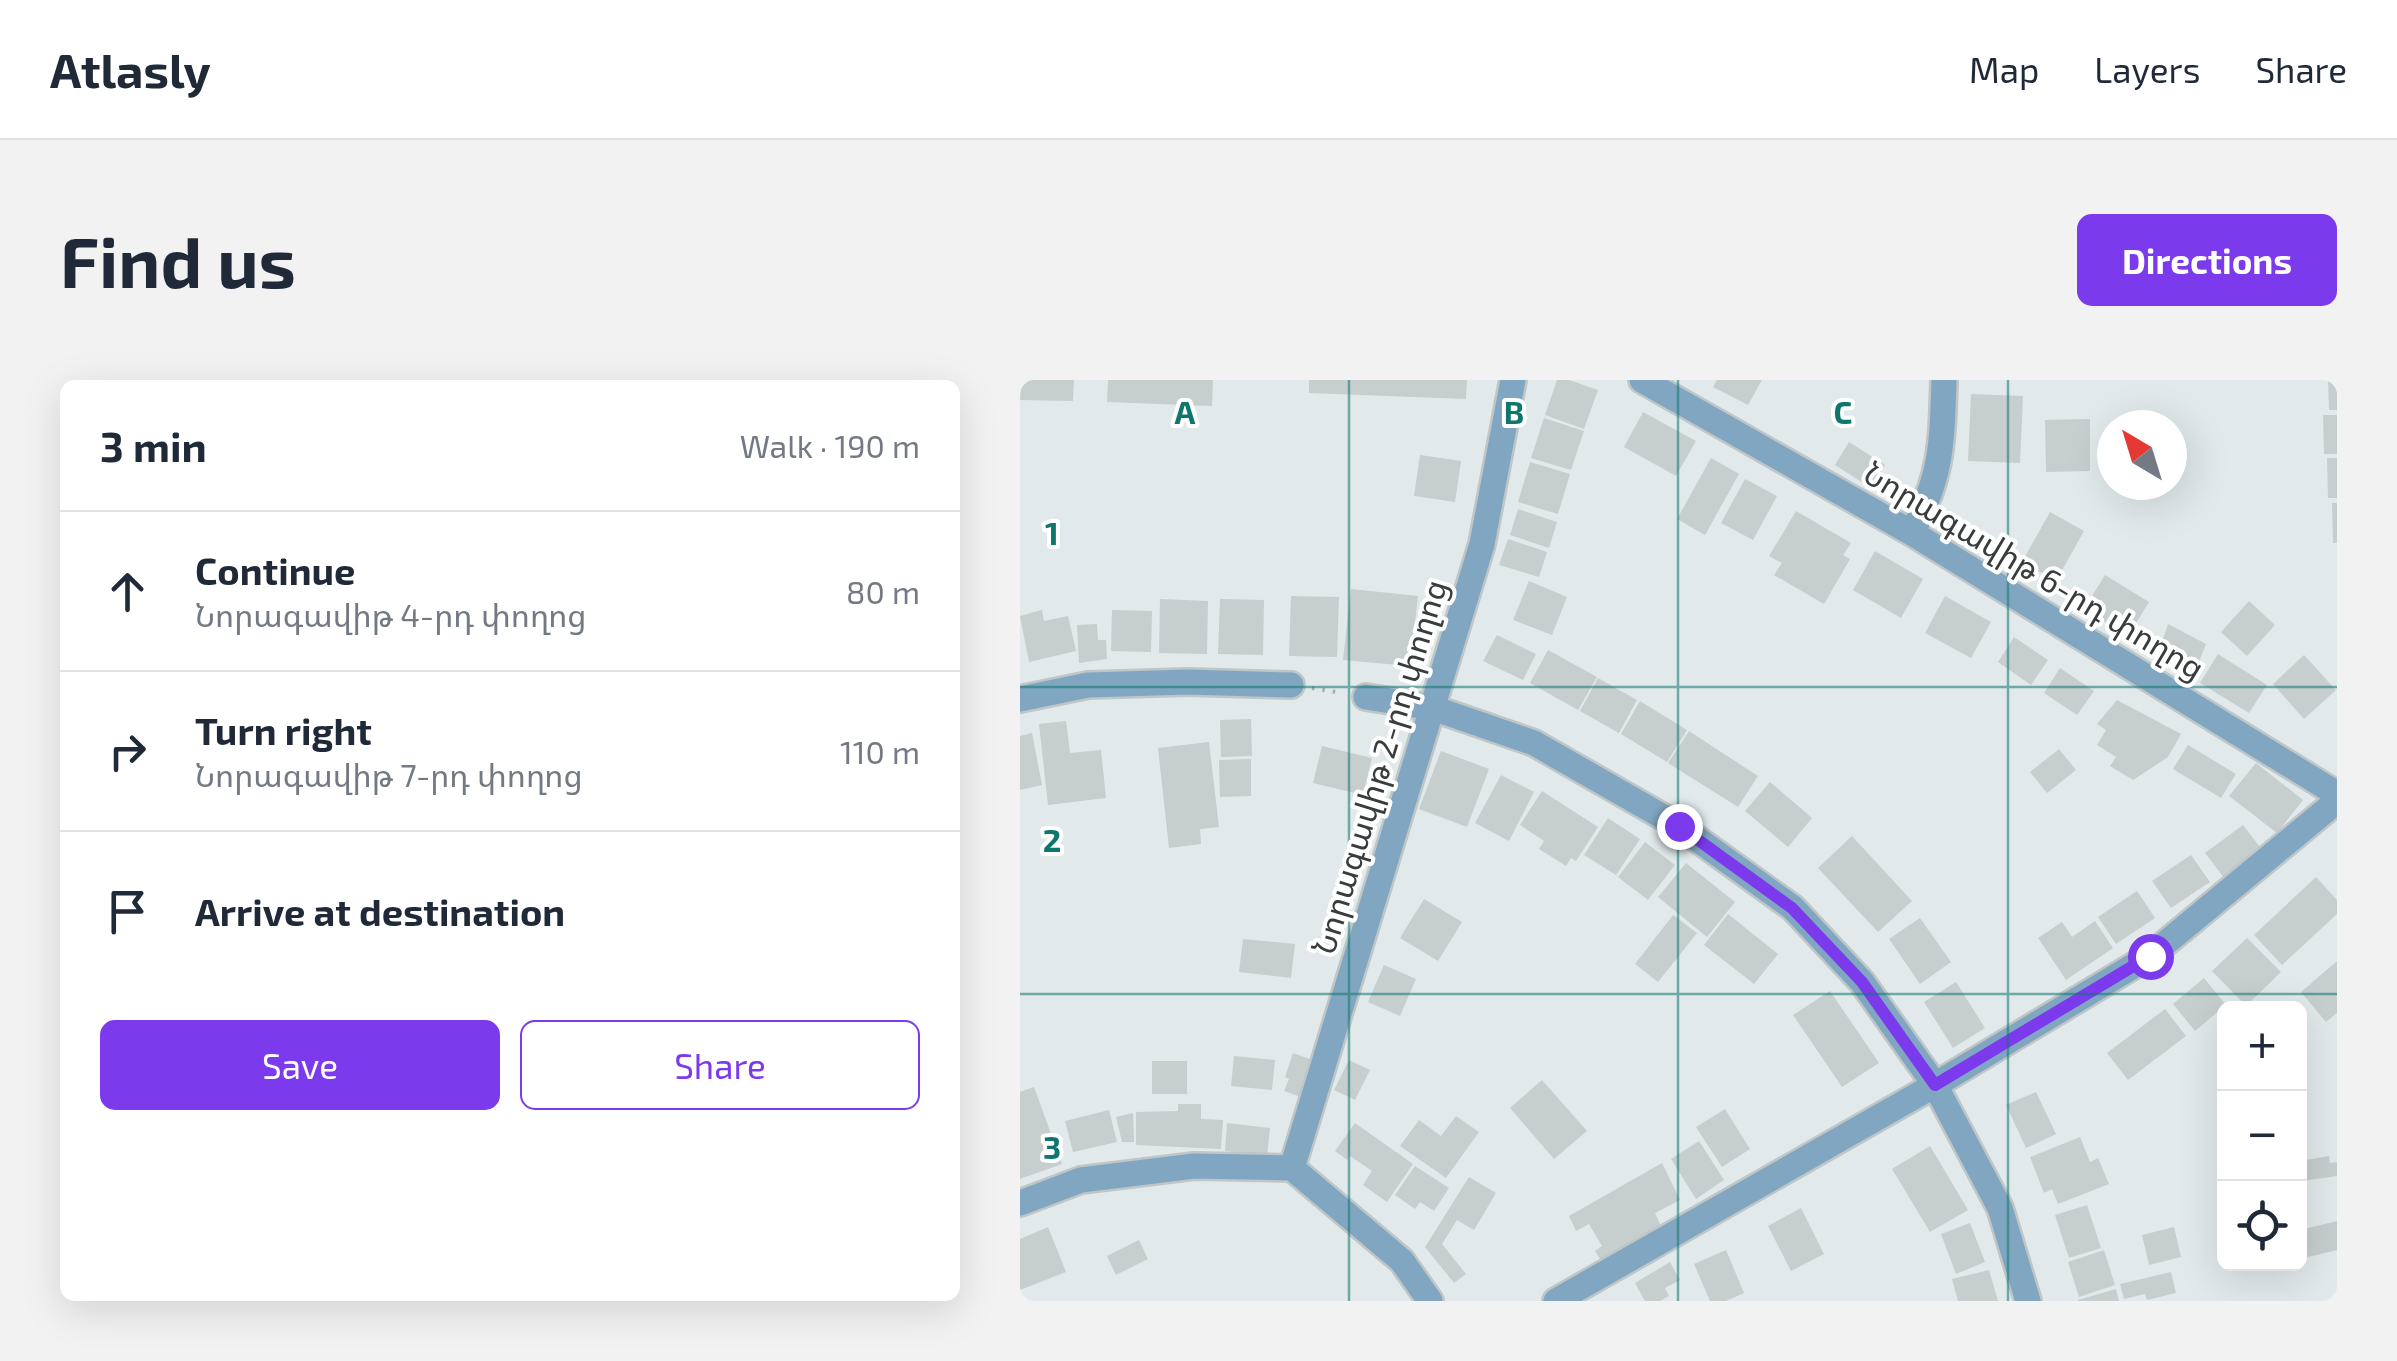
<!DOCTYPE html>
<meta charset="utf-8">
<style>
body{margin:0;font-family:"Exo 2","Noto Sans Armenian",sans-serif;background:#f2f2f3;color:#1f2937}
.controls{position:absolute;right:30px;bottom:30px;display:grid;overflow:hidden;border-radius:15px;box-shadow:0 10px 40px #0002}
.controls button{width:90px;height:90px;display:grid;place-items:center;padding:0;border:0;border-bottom:2px solid #e0e1e3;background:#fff;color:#1f2937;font:50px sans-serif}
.compass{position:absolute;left:1077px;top:30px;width:90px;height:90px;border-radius:50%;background:#fff;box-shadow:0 10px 40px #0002;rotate:322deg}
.stop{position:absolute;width:30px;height:30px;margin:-22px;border:8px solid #7c3aed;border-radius:50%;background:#fff}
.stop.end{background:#7c3aed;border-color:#fff;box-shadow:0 2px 10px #0008}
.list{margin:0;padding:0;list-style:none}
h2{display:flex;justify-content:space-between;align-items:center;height:130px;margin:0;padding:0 40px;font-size:42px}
h2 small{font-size:32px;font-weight:400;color:#747a83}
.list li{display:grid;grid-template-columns:65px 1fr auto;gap:30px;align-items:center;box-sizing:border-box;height:160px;padding:0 40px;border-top:2px solid #e0e1e3}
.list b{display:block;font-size:38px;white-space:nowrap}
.list p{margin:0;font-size:32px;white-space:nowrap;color:#747a83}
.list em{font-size:32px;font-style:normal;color:#747a83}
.actions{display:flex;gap:20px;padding:30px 40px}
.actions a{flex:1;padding:22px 0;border:2px solid #7c3aed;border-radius:15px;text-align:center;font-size:35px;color:#7c3aed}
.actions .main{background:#7c3aed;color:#fff}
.icon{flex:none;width:55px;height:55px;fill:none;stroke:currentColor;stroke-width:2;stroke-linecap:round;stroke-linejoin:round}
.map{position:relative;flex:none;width:1317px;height:921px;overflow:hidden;border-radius:15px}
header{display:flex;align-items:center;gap:60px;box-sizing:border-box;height:140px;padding:0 50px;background:#fff;border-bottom:2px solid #e0e1e3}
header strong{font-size:48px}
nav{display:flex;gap:55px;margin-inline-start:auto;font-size:35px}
.intro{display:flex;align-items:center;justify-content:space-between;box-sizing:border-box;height:240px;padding:0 60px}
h1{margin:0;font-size:70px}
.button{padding:25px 45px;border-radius:15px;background:#7c3aed;color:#fff;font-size:35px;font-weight:700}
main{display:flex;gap:60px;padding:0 60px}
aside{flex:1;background:#fff;border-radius:15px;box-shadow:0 10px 40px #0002}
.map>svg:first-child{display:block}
.building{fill:#c6cece}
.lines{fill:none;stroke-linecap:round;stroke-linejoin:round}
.minor-casing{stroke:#bfc6c8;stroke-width:30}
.path{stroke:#a6acae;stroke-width:4;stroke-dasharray:2.5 8;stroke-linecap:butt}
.minor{stroke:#81a6c1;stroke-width:25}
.route{stroke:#7c3aed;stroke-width:12}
.grid{fill:none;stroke:#0f766e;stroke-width:2.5;stroke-opacity:0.55}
.labels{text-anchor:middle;stroke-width:8;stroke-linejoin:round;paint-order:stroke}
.street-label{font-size:32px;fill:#393c3d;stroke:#fff}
.grid-label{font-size:32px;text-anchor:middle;font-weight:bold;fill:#0f766e;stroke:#fff;stroke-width:8;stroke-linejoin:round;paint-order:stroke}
</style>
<header>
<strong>Atlasly</strong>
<nav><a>Map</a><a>Layers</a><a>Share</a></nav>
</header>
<div class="intro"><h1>Find us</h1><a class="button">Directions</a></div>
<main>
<aside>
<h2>3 min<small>Walk · 190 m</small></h2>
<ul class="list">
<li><svg class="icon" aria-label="ahead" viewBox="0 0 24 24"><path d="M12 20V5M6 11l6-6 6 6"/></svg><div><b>Continue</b><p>Նորագավիթ 4-րդ փողոց</p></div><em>80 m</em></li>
<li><svg class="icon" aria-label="right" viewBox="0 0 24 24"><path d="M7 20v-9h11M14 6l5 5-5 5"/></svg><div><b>Turn right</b><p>Նորագավիթ 7-րդ փողոց</p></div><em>110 m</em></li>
<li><svg class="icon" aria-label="arrive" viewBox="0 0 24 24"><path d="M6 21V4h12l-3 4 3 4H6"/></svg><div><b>Arrive at destination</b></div></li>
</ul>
<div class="actions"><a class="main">Save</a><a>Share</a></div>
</aside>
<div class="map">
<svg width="1317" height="921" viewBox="0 0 1317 921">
<rect width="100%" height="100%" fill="#e1e9eb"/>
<path class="building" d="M1 0H54L53 21 0 20Z
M88 0H193L192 26 87 22Z
M289 0H447L446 19 289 13Z
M537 0H549L578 10 564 49 525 35Z
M697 0H742L728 25 693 7Z
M1308 0H1317V30H1309Z
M951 14 1003 16 1000 83 948 81Z
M623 32 676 61 656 96 604 67Z
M1303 35H1317V74H1304Z
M524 38 564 51 551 90 511 78Z
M1070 39V91L1026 92 1025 40Z
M829 62 865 85 851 108 815 85Z
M400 75 441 81 435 122 394 116Z
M691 78 719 94 685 155 657 139Z
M1307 78H1317V118H1308Z
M510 82 550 94 538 134 498 122Z
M725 99 757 116 733 160 701 143Z
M1312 123H1317V163H1313Z
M498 129 537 142 529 168 490 155Z
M776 131 831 163 823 175 830 179 804 224 754 195 762 183 749 176Z
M1030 132 1064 151 1036 201 1002 182Z
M488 159 527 172 519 197 479 185Z
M855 171 903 199 881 238 833 210Z
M1085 195 1129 222 1108 256 1064 229Z
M509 201 547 217 532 255 493 240Z
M331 209 398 216 390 286 323 280Z
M271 216 319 217 317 277 269 276Z
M925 216 971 242 951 278 905 253Z
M140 219 188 221 187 274 139 273Z
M200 219 244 220 243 275 198 274Z
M1229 221 1255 245 1227 276 1201 252Z
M22 230 24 241 48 236 56 271 9 282 0 236Z
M92 230 132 231 131 272 91 271Z
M77 244 78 260H86L87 279 59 283 57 245Z
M1148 244 1186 264 1173 297 1137 277Z
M477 255 516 274 503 300 463 281Z
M994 257 1028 280 1011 305 978 282Z
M528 270 577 297 558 330 510 303Z
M1198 274 1247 305 1229 333 1180 303Z
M1284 275 1316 310 1284 339 1253 304Z
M1040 288 1074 311 1057 335 1024 313Z
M578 298 617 320 599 353 560 331Z
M1097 320 1161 354 1148 377 1113 400 1090 386 1096 377 1077 365 1086 350 1077 344Z
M620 321 667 350 647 382 601 354Z
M231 339 232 376 201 377 200 340Z
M46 341 50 373 81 370 86 418 28 425 19 344Z
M669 351 738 396 718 427 648 383Z
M12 353 22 405 0 410V356Z
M189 362 199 447 180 449 181 464 149 468 138 368Z
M1168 365 1216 394 1201 418 1153 389Z
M302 366 352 378 343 415 293 403Z
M1039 369 1056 390 1027 413 1010 392Z
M421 371 469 389 447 447 399 429Z
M231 379V416L200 417 199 380Z
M1236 383 1283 420 1257 453 1209 416Z
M481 395 514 412 489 461 455 443Z
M750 402 792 438 768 467 725 431Z
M522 411 578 447 556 481 551 478 546 486 519 469 524 461 500 445Z
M588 438 620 459 596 495 564 475Z
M1223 445 1243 471 1205 499 1185 473Z
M832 456 892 521 858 552 798 488Z
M625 462 655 485 628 520 598 497Z
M1171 475 1190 502 1151 528 1132 501Z
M666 483 715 522 687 557 638 517Z
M1296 497 1317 520V534L1262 585 1234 555Z
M1117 511 1135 538 1096 564 1078 537Z
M404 519 442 542 418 581 380 558Z
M708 534 758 574 734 604 684 565Z
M653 535 677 553 638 602 615 584Z
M900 538 931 582 900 604 869 559Z
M1075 541 1093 568 1046 600 1018 558 1042 542 1052 557Z
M1227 558 1261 592 1226 626 1192 591Z
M223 559 275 564 271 598 219 592Z
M1317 581V633L1306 642 1281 612Z
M364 585 396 599 380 636 348 622Z
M1184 598 1206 625 1175 651 1153 624Z
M936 602 965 648 933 668 904 622Z
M810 611 859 683 822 707 773 635Z
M1145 629 1166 656 1108 700 1087 673Z
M273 673 295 681 281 717 264 711 269 699 265 697Z
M214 676 255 680 252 710 211 706Z
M329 680 350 690 335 720 314 710Z
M132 681H167V714H132Z
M522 700 567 751 534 779 490 728Z
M14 707 42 784 0 799V712Z
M1016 712 1036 754 1006 768 986 725Z
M158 724H181V739L203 740 201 769 116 765V732L158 731Z
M705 729 730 769 702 787 676 747Z
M89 730 97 762 53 772 45 741Z
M113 733 114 762H102L96 737Z
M436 736 459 752 426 798 380 766 399 740 421 756Z
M207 743 250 748 247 775 205 771Z
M335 743 393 784 367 822 343 805 352 791 330 776 327 780 315 771Z
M1060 757 1070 782 1078 778 1089 804 1038 824 1032 809 1024 813 1010 777Z
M679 761 704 800 676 819 651 779Z
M910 766 948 830 910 852 872 789Z
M1309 776 1310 783 1317 782V796L1282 801 1280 781Z
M642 783 660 820 635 833 644 852 585 887 575 871 582 866 569 844 556 851 549 836Z
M395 786 429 808 414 831 400 822 395 829 375 815Z
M449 797 476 813 454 850 437 840 422 864 446 894 434 903 405 867Z
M1067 825 1081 868 1049 878 1035 835Z
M781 828 804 874 771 891 748 846Z
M1317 841V870L1280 879V850Z
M950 843 965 882 936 894 921 854Z
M28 847 46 892 0 910V859Z
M1154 847 1161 877 1129 885 1122 855Z
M119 860 128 879 96 895 87 876Z
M706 870 724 913 706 921H690L674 884Z
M1084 870 1095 905 1059 917 1048 882Z
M650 882 660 900 645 908 649 916 640 921H625L615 903Z
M969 890 978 921H938L932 899Z
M1151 892 1156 913 1127 920 1125 914 1104 919 1100 904Z
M1096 909 1099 921H1058V920Z"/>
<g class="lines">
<g class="minor-casing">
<path id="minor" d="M622 0 892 153 1317 414
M892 153C922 95 922 64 924 0
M346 317 413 328 514 363 659 446 773 528 842 602 915 705 980 828 1008 921
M0 319 68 305 168 302 271 305
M272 788 462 164 493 0
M0 823 61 800 174 786 272 788 382 881 410 921
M536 921 915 705 1130 576 1317 421"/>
</g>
<path class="path" d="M292 308 322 313"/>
<use href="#minor" class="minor"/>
</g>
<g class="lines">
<path class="route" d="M659 446 772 528 842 602 915 705 1130 576"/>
</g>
<path class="grid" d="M329 0V921M658 0V921M988 0V921M0 307H1317M0 614H1317"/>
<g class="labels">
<g class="street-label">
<text transform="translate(1014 191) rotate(31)" y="11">Նորագավիթ 6-րդ փողոց</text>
<text transform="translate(360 387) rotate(-73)" y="11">Նորագավիթ 2-րդ փողոց</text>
</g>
</g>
<g class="grid-label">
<text x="165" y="44">A</text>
<text x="494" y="44">B</text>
<text x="823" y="44">C</text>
<text x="32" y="165">1</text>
<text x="32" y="472">2</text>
<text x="32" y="779">3</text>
</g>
</svg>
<div class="controls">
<button>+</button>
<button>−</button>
<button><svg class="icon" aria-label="locate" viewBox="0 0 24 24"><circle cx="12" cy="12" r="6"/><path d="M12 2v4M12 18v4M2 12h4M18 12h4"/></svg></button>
</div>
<svg class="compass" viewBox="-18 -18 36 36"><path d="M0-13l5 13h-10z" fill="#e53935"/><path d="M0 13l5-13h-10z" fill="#747a83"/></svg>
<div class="stop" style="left:1130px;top:576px"></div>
<div class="stop end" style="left:659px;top:446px"></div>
</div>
</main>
